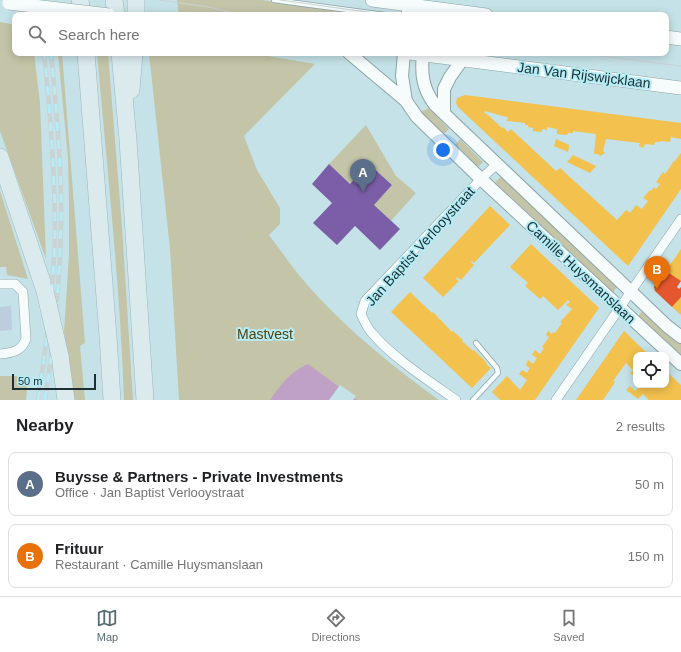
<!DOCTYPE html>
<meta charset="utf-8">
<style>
body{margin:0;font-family:Arial,sans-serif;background:#f6f6f6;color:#202124}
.controls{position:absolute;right:12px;bottom:12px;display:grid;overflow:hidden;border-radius:8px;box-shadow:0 2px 10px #0003}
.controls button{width:36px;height:36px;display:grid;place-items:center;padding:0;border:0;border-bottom:1px solid #e0e0e0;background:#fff;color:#202124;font:20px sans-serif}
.scale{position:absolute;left:12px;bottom:10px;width:84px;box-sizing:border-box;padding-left:4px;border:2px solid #1a3034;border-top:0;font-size:11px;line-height:14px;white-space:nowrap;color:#1a3034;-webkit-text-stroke:3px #b5ecf6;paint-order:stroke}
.you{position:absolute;left:443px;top:150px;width:14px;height:14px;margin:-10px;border:3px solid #fff;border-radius:50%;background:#1a73e8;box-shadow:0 0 0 6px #1a73e833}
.badge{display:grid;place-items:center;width:26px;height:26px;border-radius:50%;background:#566e73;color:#fff;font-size:13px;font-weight:700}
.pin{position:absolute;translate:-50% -33px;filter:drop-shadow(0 1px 2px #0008)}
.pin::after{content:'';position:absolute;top:21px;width:14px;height:12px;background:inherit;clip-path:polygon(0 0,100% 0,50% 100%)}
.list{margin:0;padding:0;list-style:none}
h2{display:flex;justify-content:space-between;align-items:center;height:52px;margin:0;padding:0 16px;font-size:17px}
h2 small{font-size:13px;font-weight:400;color:#757577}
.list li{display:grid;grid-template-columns:26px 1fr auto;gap:12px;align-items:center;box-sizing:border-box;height:64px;margin:0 8px 8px;padding:0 8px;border:1px solid #e0e0e0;border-radius:8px}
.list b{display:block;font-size:15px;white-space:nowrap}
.list p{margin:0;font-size:13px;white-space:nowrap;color:#757577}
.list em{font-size:13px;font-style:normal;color:#757577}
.icon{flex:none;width:22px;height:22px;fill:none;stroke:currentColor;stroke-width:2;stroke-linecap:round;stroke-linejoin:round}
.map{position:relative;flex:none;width:681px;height:400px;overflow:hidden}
.search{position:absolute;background:#fff;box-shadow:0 2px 10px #0003;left:12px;right:12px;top:12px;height:44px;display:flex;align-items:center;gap:10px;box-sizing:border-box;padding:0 14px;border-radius:8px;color:#757577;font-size:15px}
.sheet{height:196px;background:#fff}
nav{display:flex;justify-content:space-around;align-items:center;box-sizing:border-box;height:56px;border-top:1px solid #e0e0e0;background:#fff;font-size:11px;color:#757577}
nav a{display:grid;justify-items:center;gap:2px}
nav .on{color:#566e73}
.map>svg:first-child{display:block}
.green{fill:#c4c5a8}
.water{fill:#bea1c5}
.pier{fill:#c4e2e7}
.homes{fill:#f2c14e}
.shops{fill:#e4572e}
.offices{fill:#7b5ea7}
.building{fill:#bccedd}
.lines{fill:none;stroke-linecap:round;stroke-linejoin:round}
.service-casing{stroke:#8da4a8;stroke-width:6}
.minor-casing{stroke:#8da4a8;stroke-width:10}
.tertiary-casing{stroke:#8da4a8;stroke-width:14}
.secondary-casing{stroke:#8da4a8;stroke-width:14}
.motorway-casing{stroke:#9db8bd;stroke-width:18}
.service{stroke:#f6fbfb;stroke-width:4.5}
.minor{stroke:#f6fbfb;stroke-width:9}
.tertiary{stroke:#f6fbfb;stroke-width:12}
.secondary{stroke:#f6fbfb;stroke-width:13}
.motorway{stroke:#daeaed;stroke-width:17}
.tram{stroke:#c9d3d4;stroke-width:1}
.rail-casing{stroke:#c9d3d4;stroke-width:4.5}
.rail{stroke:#b5ecf6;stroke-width:3;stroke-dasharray:9;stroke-linecap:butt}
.secondary-bridge-casing{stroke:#8da4a8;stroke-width:14;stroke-linecap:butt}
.motorway-bridge-casing{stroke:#9db8bd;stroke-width:18;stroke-linecap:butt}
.secondary-bridge{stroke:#f6fbfb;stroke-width:13}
.motorway-bridge{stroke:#daeaed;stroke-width:17}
.labels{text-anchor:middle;stroke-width:4;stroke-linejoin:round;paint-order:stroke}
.street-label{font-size:14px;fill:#1a3034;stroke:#b5ecf6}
.park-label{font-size:14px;fill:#534107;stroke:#b5ecf6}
</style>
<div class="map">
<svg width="681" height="400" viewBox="0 0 681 400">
<rect width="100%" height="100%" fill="#c4e2e7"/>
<path class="green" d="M177 0H262L361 15H179Z
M0 22 15 25V53H34L40 103 46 259 0 131Z
M58 53H62L85 343 80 346 85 400H74L64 332 69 255V201L68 158Z
M97 53H108L122 227 133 400H124C120 284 107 169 97 53Z
M149 53H250L315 64 244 136 257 170 280 208V224L269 235C279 248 288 261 298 274 339 323 388 363 439 400H179L170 249Z
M429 108 449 129 443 135 420 112Z
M366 125 396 176 416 193 391 221 374 205 392 185 369 164 350 184 329 164Z
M460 139 483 162 478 167 455 145Z
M502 176 618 285 613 293 495 182Z
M0 191 28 279 7 275 6 267H0Z
M644 309 681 343V357L638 316Z
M0 376H28L26 400H0Z"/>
<path class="water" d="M308 364 357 400H270C280 385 291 371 308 364Z"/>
<path class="pier" d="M340 385 356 396 353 400H329Z"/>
<path class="homes" d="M465 95 681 123V139L671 137 670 142 660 141V142H655L654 145 645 144 643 148 639 146 640 143 606 139 603 151 605 153 600 156 598 154H594L596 134 573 131V133H568L567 135 557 134V129L547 127V130L542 129V132L533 131V128L528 127V125H525V123L507 121 508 117H506L485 111 484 113 487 114 502 128 503 127 508 132 511 129 512 130 556 171 560 168 617 220 626 210 630 213 636 205 642 209 648 201 643 198 650 190 651 191 654 187 656 189 660 184 656 182 663 172 665 174 674 161H675L681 153V189L628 266 458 107 456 103 457 98Z
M556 139 569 145 568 152 554 146Z
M573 155 596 166 590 173 567 162Z
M490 206 510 225 474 263 472 261 471 262 474 265 461 280 457 277 456 279 459 281 443 297 423 278Z
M531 244 599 308 535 400H500L492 392 507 376 520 390 527 380 519 374 522 370 527 373 530 368 526 365 528 360 533 364 537 358 532 355 535 350 540 354 544 348 542 347 549 337 546 335 548 331 552 334 553 332 555 333 562 323 560 322 572 309 566 305 570 302 568 300 558 310 543 296 540 299 525 286 528 283 510 267Z
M681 249V282L666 271Z
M410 292 432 313 433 312 452 332 453 331 463 340 462 341 473 351 474 350 487 363 486 364 491 368 472 388 391 312Z
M681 297V315L672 307Z
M624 331 649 355H636V378L630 373 633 370 626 363 613 381 615 382 603 400H576Z
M666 371 681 385V400H649L643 394 638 399 626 390 630 386 635 391 641 385H666Z"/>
<path class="shops" d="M666 271 681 281 677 287 679 289 681 287V297L672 307 655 291 654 287Z"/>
<path class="offices" d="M329 164 350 184 369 164 392 185 374 205 400 229 380 250 355 226 337 245 313 223 332 203 312 184Z"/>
<path class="building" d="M11 306 12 330 0 331V307Z"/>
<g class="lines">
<g class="service-casing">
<path id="service" d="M274 0 385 15
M473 400 498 373 497 368 476 343"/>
</g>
<g class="minor-casing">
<path id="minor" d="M0 284H15L23 292 26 339C22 351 12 353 0 354
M456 400C429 381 393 358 372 333 367 328 364 320 361 314L365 301 481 179 497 164
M556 400 681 219"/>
</g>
<g class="tertiary-casing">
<path id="tertiary" d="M408 15V5
M349 53 406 101 417 117 481 179 681 364
M404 53 402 76 406 101
M423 53C421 73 422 88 435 105L667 326 681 337
M444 113V89L450 77 462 60"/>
</g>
<g class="secondary-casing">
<path id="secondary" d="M372 0 486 15
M666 37 681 39
M410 53 681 88"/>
</g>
<g class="motorway-casing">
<path id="motorway" d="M80 0 82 15
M114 0 116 15
M136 0V15
M86 53 108 336 112 400
M120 53 128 140 145 400
M131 90 134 53
M0 157 45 291
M60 356 66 400"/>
</g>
<use href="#service" class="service"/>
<use href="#minor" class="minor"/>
<use href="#tertiary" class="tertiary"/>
<use href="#secondary" class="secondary"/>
<use href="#motorway" class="motorway"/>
<path class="tram" d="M159 0 209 7 240 15
M280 0 389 15
M577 53 681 66"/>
<g class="rail-casing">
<path id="rail" d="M39 0 40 15
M46 0 47 15
M38 400C47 340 55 280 55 219 54 164 50 108 44 53
M45 400C54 341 60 282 61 222 62 166 56 109 51 53"/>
</g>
<use href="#rail" class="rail"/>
<g class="secondary-bridge-casing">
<path id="secondary-bridge" d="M9 3 109 15"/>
</g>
<g class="motorway-bridge-casing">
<path id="motorway-bridge" d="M45 291 60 356"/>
</g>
<use href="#secondary-bridge" class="secondary-bridge"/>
<use href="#motorway-bridge" class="motorway-bridge"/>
</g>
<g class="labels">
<g class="street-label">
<text transform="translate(584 75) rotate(7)" y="5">Jan Van Rijswijcklaan</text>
<text transform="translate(420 246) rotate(-48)" y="5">Jan Baptist Verlooystraat</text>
<text transform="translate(581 272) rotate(43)" y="5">Camille Huysmanslaan</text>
</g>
<g class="park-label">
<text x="265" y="339">Mastvest</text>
</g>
</g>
</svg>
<div class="controls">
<button><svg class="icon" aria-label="locate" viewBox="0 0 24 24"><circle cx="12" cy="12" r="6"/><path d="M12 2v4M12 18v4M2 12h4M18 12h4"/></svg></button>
</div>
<div class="scale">50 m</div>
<div class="you"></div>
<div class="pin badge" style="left:363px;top:192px;background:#5c6f8a">A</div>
<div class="pin badge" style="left:657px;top:289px;background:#e8710a">B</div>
<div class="search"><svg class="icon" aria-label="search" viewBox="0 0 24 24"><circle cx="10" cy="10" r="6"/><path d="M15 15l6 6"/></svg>Search here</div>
</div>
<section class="sheet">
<h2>Nearby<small>2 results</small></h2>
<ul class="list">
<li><span class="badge" style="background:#5c6f8a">A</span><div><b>Buysse &amp; Partners - Private Investments</b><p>Office · Jan Baptist Verlooystraat</p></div><em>50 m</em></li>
<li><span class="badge" style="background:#e8710a">B</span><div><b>Frituur</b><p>Restaurant · Camille Huysmanslaan</p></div><em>150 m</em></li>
</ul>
</section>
<nav>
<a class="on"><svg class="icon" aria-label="map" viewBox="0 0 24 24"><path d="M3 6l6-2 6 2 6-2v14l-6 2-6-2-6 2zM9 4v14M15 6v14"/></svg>Map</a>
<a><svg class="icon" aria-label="directions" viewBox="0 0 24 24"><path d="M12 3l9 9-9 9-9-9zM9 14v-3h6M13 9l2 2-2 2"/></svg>Directions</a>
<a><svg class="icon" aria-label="saved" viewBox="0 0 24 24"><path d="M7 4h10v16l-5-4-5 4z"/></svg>Saved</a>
</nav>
